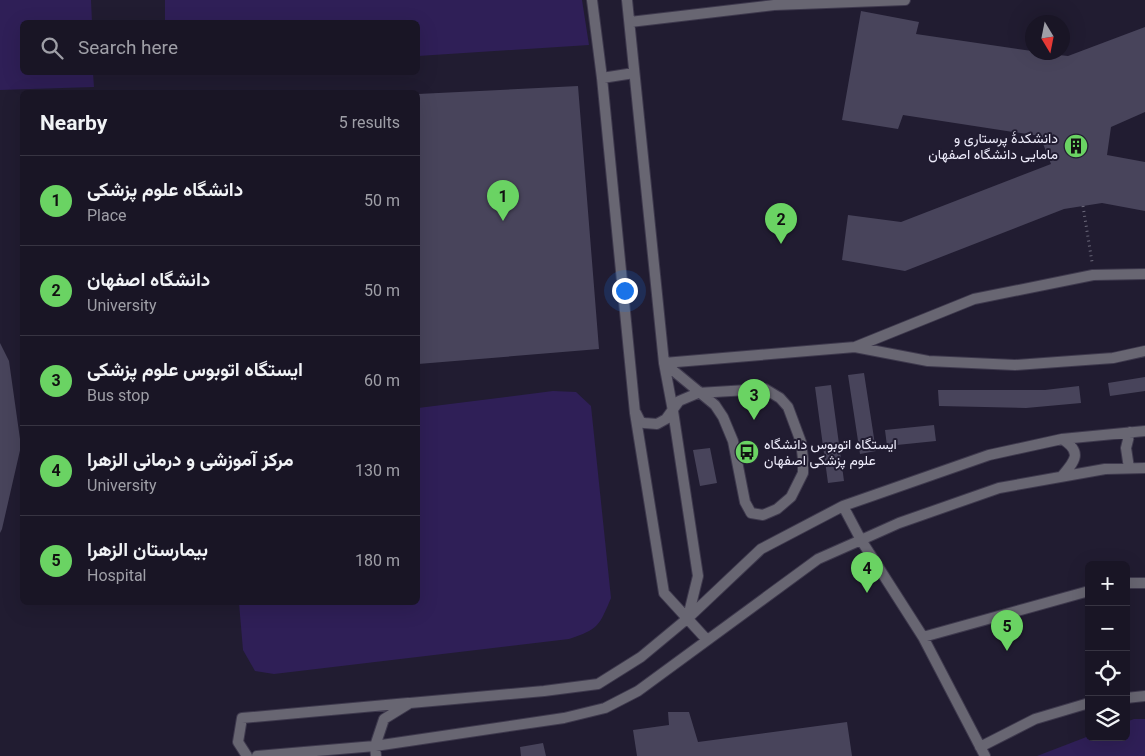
<!DOCTYPE html>
<meta charset="utf-8">
<style>
body{margin:0;font-family:Roboto,Vazirmatn,sans-serif;background:#262232;color:#f1f3f6}
.controls{position:absolute;right:15px;bottom:15px;display:grid;overflow:hidden;border-radius:8px;box-shadow:0 5px 20px #0002}
.controls button{width:45px;height:45px;display:grid;place-items:center;padding:0;border:0;border-bottom:1px solid #373442;background:#191525;color:#f1f3f6;font:25px sans-serif}
.compass{position:absolute;left:1025px;top:15px;width:45px;height:45px;border-radius:50%;background:#191525;box-shadow:0 5px 20px #0002;rotate:170deg}
.you{position:absolute;left:624px;top:290px;width:18px;height:18px;margin:-12px;border:4px solid #fff;border-radius:50%;background:#1a73e8;box-shadow:0 0 0 8px #1a73e833}
.badge{display:grid;place-items:center;width:32px;height:32px;border-radius:50%;background:#6ad363;color:#111;font-size:16px;font-weight:700}
.pin{position:absolute;translate:-50% -41px;filter:drop-shadow(0 1px 2px #0008)}
.pin::after{content:'';position:absolute;top:26px;width:18px;height:15px;background:inherit;clip-path:polygon(0 0,100% 0,50% 100%)}
.list{margin:0;padding:0;list-style:none}
h2{display:flex;justify-content:space-between;align-items:center;height:65px;margin:0;padding:0 20px;font-size:21px}
h2 small{font-size:16px;font-weight:400;color:#9f9fa7}
.list li{display:grid;grid-template-columns:32px 1fr auto;gap:15px;align-items:center;box-sizing:border-box;height:90px;padding:0 20px;border-top:1px solid #373442}
.list b{display:block;font-size:19px;white-space:nowrap}
.list p{margin:0;font-size:16px;white-space:nowrap;color:#9f9fa7}
.list em{font-size:16px;font-style:normal;color:#9f9fa7}
.icon{flex:none;width:28px;height:28px;fill:none;stroke:currentColor;stroke-width:2;stroke-linecap:round;stroke-linejoin:round}
.map{position:relative;flex:none;width:1145px;height:756px;overflow:hidden}
.search{position:absolute;background:#191525;box-shadow:0 5px 20px #0002;left:20px;top:20px;width:400px;height:55px;display:flex;align-items:center;gap:12px;box-sizing:border-box;padding:0 18px;border-radius:8px;color:#9f9fa7;font-size:19px}
.panel{position:absolute;background:#191525;box-shadow:0 5px 20px #0002;left:20px;top:90px;width:400px;height:515px;border-radius:8px}
.map>svg:first-child{display:block}
.green{fill:#2f1f57}
.building{fill:#48445b}
.lines{fill:none;stroke-linecap:round;stroke-linejoin:round}
.service-casing{stroke:#3e394d;stroke-width:12}
.path{stroke:#6d6a7c;stroke-width:3;stroke-dasharray:1 4;stroke-linecap:butt}
.service{stroke:#686672;stroke-width:10}
.labels{text-anchor:middle;stroke-width:4;stroke-linejoin:round;paint-order:stroke}
.poi-label{font-size:14px;fill:#eeecfb;stroke:#211c31;text-anchor:end}
</style>
<div class="map">
<svg width="1145" height="756" viewBox="0 0 1145 756">
<rect width="100%" height="100%" fill="#211c31"/>
<path class="green" d="M0 0H91L92 22H22V72L93 73 94 87 0 90Z
M165 0H582L589 45 418 56V22H165Z
M553 391 576 392 591 406 611 598C599 626 599 629 569 639L274 674 255 671 243 650 239 603 418 602V408Z
M1134 719H1145V756H1037L1089 736 1126 737V722Z"/>
<path class="building" d="M861 11 919 22 916 34 1032 51V52L1068 56 1145 27V112L1111 127 1107 155 1145 162V211L1102 203 1064 209 905 271 842 260 848 215 901 222 1051 164 1040 136 903 115 898 129 842 120Z
M578 86 599 349 418 364V94Z
M0 343 9 361 21 446 2 529 0 533Z
M864 373 876 451 860 454 848 375Z
M1145 377V391L1110 396 1108 383Z
M831 385 844 481 828 483 815 387Z
M1079 386 1081 403 1026 408 939 406 938 390H1045Z
M934 425 936 441 887 446 885 430Z
M710 448 717 483 700 486 693 450Z
M668 712H689L698 742 847 722 852 756H637L633 730 669 725Z
M543 743 546 756H521L520 747Z"/>
<g class="lines">
<g class="service-casing">
<path id="service" d="M592 0 602 78 635 413 664 593 707 640
M627 0 664 363 673 411 698 576 688 617
M630 22 774 5 905 0
M602 78 634 73
M1145 274 1093 275 974 299 855 347 928 361 1015 365 1113 358 1145 351
M664 363 855 347
M636 413 640 421 644 423 657 424 666 419 679 401 698 393 765 389 780 398 788 407 801 442 803 459V473L791 497 777 509 763 515 751 513 745 502 733 441 723 417 715 405 664 363
M1062 439C1083 452 1075 461 1062 476
M1129 468 1126 448 1130 432
M843 506 861 540 923 637 985 756
M1126 583H1145
M923 637 1089 591
M1126 698 1145 696
M980 747 1035 719 1089 703
M247 756 238 742 242 718 408 703
M257 756 375 746 564 718 605 708 638 691 818 559 861 540 899 523 999 488 1105 469 1145 468
M376 756 375 746 384 719 410 703 544 691 598 684 641 657 688 618 761 549 843 506 989 455 1062 439 1145 431"/>
</g>
<path class="path" d="M1083 206 1092 262"/>
<use href="#service" class="service"/>
</g>
<defs>
<g id="building-disc" transform="scale(1.25)"><circle r="9.5" fill="#6ad363" stroke="#211c31"/><path d="M-4-6H4V6H1V3H-1V6H-4ZM-2.5-4.3h1.7v1.8h-1.7ZM.8-4.3h1.7v1.8H.8ZM-2.5-1h1.7V.8h-1.7ZM.8-1h1.7V.8H.8Z" fill="#111"/></g>
<g id="bus-disc" transform="scale(1.25)"><circle r="9.5" fill="#6ad363" stroke="#211c31"/><path d="M-5-6H5V4H4V6H2V4H-2V6H-4V4H-5ZM-3.5-4V0h7V-4ZM-3.5 1.2v1.5H-2V1.2ZM2 1.2v1.5H3.5V1.2Z" fill="#111"/></g>
</defs>
<g fill-rule="evenodd">
<use href="#building-disc" x="1076" y="146"/>
<use href="#bus-disc" x="747" y="452"/>
</g>
<g class="labels">
<g class="poi-label">
<text x="1058" y="143">دانشکدهٔ پرستاری و<tspan x="1058" dy="16">مامایی دانشگاه اصفهان</tspan></text>
<text x="764" y="449" text-anchor="start">ایستگاه اتوبوس دانشگاه<tspan x="764" dy="16">علوم پزشکی اصفهان</tspan></text>
</g>
</g>
</svg>
<div class="controls">
<button>+</button>
<button>−</button>
<button><svg class="icon" aria-label="locate" viewBox="0 0 24 24"><circle cx="12" cy="12" r="6"/><path d="M12 2v4M12 18v4M2 12h4M18 12h4"/></svg></button>
<button><svg class="icon" aria-label="layers" viewBox="0 0 24 24"><path d="M12 4l9 5-9 5-9-5zM3 14l9 5 9-5"/></svg></button>
</div>
<svg class="compass" viewBox="-18 -18 36 36"><path d="M0-13l5 13h-10z" fill="#e53935"/><path d="M0 13l5-13h-10z" fill="#9f9fa7"/></svg>
<div class="you"></div>
<div class="pin badge" style="left:503px;top:221px">1</div>
<div class="pin badge" style="left:781px;top:244px">2</div>
<div class="pin badge" style="left:754px;top:420px">3</div>
<div class="pin badge" style="left:867px;top:593px">4</div>
<div class="pin badge" style="left:1007px;top:651px">5</div>
<div class="search"><svg class="icon" aria-label="search" viewBox="0 0 24 24"><circle cx="10" cy="10" r="6"/><path d="M15 15l6 6"/></svg>Search here</div>
<section class="panel">
<h2>Nearby<small>5 results</small></h2>
<ul class="list">
<li><span class="badge">1</span><div><b>دانشگاه علوم پزشکی</b><p>Place</p></div><em>50 m</em></li>
<li><span class="badge">2</span><div><b>دانشگاه اصفهان</b><p>University</p></div><em>50 m</em></li>
<li><span class="badge">3</span><div><b>ایستگاه اتوبوس علوم پزشکی</b><p>Bus stop</p></div><em>60 m</em></li>
<li><span class="badge">4</span><div><b>مرکز آموزشی و درمانی الزهرا</b><p>University</p></div><em>130 m</em></li>
<li><span class="badge">5</span><div><b>بیمارستان الزهرا</b><p>Hospital</p></div><em>180 m</em></li>
</ul>
</section>
</div>
